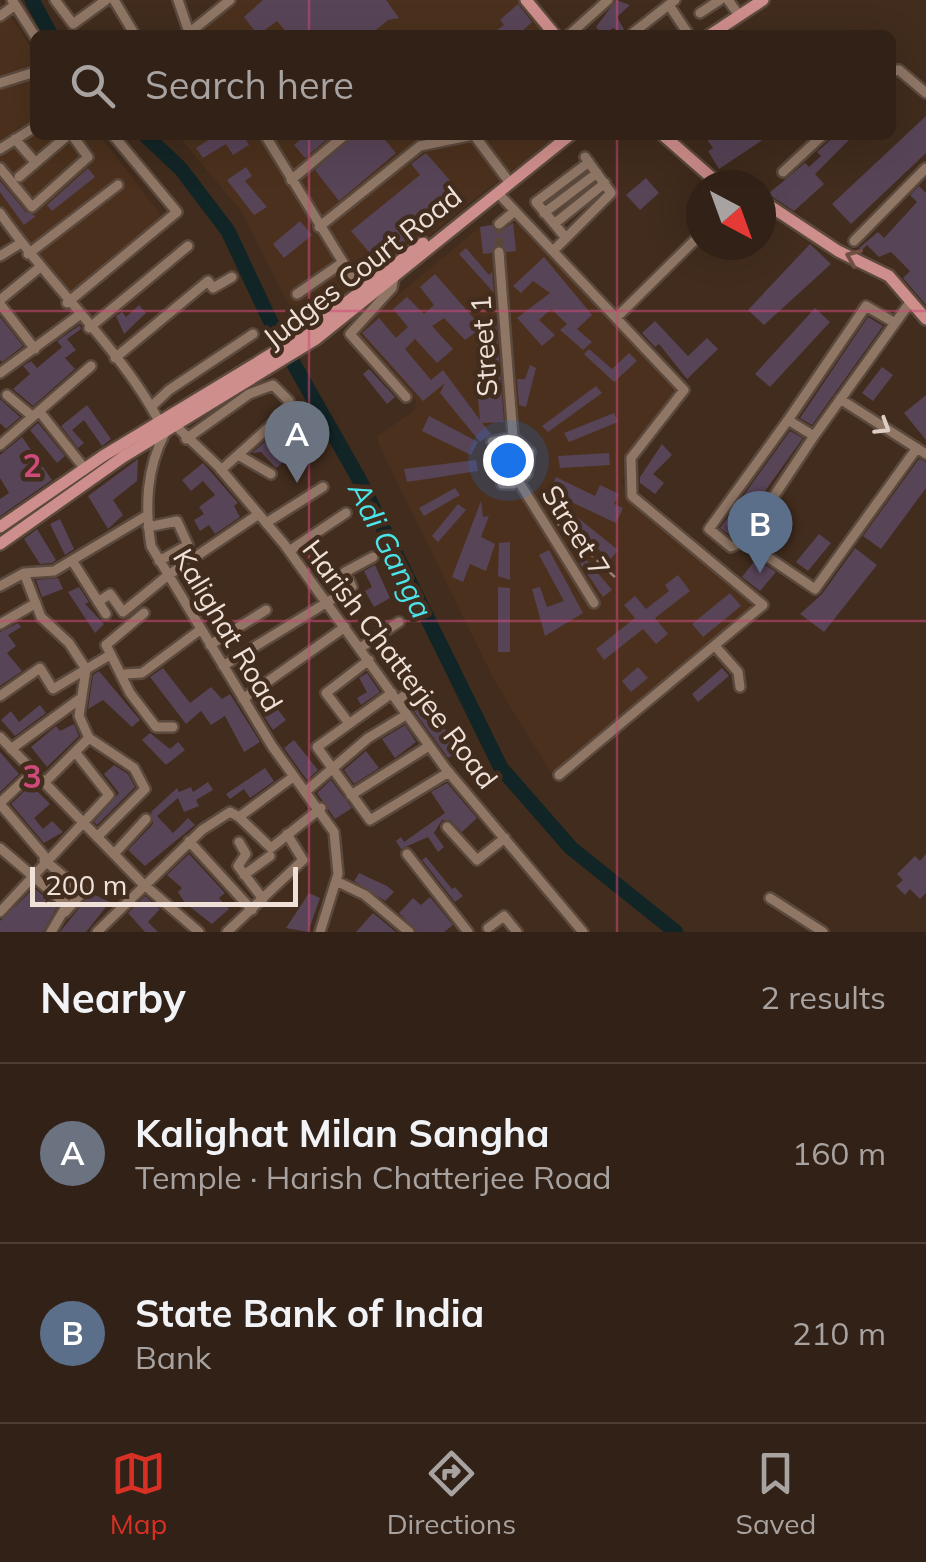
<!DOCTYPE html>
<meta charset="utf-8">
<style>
body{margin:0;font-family:Mulish,sans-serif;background:#3d2e23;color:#f1f3f6}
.compass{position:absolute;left:686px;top:170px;width:90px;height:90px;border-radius:50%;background:#312116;box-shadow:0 10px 40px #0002;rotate:139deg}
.scale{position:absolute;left:30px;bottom:25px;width:268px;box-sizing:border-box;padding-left:10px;border:5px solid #efe1d8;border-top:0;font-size:28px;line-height:35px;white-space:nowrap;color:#efe1d8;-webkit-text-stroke:8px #412c1d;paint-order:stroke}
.you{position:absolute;left:508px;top:460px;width:35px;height:35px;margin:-25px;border:8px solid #fff;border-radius:50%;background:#1a73e8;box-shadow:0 0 0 15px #1a73e833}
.badge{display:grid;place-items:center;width:65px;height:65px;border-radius:50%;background:#d93025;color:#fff;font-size:32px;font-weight:700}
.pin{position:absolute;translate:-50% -82px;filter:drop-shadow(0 2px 5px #0008)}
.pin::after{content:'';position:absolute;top:52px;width:35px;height:30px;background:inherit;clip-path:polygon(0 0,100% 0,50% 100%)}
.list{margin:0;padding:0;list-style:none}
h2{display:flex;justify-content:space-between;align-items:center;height:130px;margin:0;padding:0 40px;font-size:42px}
h2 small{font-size:32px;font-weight:400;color:#a8a3a1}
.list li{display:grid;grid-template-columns:65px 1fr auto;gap:30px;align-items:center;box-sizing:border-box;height:180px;padding:0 40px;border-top:2px solid #4c3e35}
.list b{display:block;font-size:38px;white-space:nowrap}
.list p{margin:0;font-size:32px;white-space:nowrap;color:#a8a3a1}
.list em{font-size:32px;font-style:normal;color:#a8a3a1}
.icon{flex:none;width:55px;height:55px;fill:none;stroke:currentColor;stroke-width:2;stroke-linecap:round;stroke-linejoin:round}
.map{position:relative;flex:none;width:926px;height:932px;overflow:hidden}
.search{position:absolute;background:#312116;box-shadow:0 10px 40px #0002;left:30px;right:30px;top:30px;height:110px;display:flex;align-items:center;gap:25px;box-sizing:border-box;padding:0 35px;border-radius:15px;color:#a8a3a1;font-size:38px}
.sheet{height:490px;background:#312116}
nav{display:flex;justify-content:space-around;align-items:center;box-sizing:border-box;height:140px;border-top:2px solid #4c3e35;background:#312116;font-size:28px;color:#a8a3a1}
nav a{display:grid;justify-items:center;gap:5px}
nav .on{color:#d93025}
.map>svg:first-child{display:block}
.built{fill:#4b311d}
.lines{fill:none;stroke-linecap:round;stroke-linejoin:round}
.river{stroke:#122526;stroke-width:15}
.building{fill:#584457;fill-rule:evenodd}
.minor-tunnel{stroke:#5b4739;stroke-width:9;stroke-dasharray:9 4.5;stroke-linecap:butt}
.minor-casing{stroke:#5b493d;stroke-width:14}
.major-casing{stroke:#5b493d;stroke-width:16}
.path{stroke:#958377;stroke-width:2.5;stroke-dasharray:10 5;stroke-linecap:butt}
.minor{stroke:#8f7665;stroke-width:9}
.major{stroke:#ce8e8b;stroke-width:11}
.oneway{stroke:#724e44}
.oneway2{stroke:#dcccc1}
.grid{fill:none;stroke:#cd4a7a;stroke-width:2.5;stroke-opacity:0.55}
.labels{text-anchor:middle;stroke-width:9;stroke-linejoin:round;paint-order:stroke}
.street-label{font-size:28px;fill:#efe1d8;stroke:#412c1d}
.water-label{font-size:30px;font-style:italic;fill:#4ae5ea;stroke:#412c1d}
.grid-label{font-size:32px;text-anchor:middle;font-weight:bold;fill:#cd4a7a;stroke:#412c1d;stroke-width:9;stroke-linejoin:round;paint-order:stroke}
</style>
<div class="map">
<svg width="926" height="932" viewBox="0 0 926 932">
<rect width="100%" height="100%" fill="#412c1d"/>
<path class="built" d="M0 0 35 54V123L20 127 0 143Z
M239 0H520L552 35H199Z
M35 134 99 135 163 218 68 297 0 206V154Z
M178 135H261L350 285 345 296 301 328 241 211Z
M271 135H557L363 286Z
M513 223 526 226 680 390 632 450 622 482 632 503 754 600 755 608 557 773 550 771 494 680 378 443V436L415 410 416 401 357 337V329L480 227Z"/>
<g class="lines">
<path class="river" d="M32 0 51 35
M145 135 181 169 228 231 275 331 359 479 501 768 571 848 676 932"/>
</g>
<path class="building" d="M263 0H386L399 18 388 20 370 35H289L277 21 258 35 244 17Z
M616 0 630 5 617 17 627 35 613 28 603 35 596 27Z
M518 4 532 22 518 35H501L497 30 504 25 500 20Z
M926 116V153L851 224 832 204Z
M216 135H243L249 145 233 155 226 144 203 158 196 148Z
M306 135H332L305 158 294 145Z
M353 135H381L396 153 339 201 315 170Z
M704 135H770L719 169 708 151 713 148Z
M836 135H854L815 174 824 184 794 211 768 194 805 163 809 167 821 156 817 152Z
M426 153 460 192 398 247 394 242 375 259 351 231 420 175 411 164Z
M246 167 252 176 245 181 267 207 254 215 227 180Z
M88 168 95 177 52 211 47 205Z
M646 178 659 193 640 210 626 195Z
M0 181 26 212 36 216 24 225 0 192Z
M919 186 926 193V305L903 278 910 271 891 252 879 257 867 245 862 250 859 248 878 232 884 238 917 202 910 195Z
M300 221 312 235 284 258 273 244Z
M513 223 516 251 507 252 497 244 491 253 483 254 480 227 491 225 499 232Z
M810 244 831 264 764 325 748 310Z
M466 248 489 275 492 272 494 293 459 254Z
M544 257 592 315 577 329 592 342 583 350 560 330 567 324 551 309 539 320 555 335 542 346 517 318 550 293 533 281 521 293 513 286Z
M435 274 492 339 491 319 496 318 504 422 482 423 491 434 480 442 440 393 445 383 423 401 362 333 379 318 396 338 408 327 393 309 407 297 424 314 434 305 420 287ZM444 318 465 340 476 332 479 368H486L488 384 477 385 480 420 443 370 431 380 405 349 415 339 437 363 453 349 432 326Z
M139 305 146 313 124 334 116 316 122 312 126 317Z
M815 308 830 322 770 387 755 374Z
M0 317 23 346 2 362 0 360Z
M868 317 883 326 812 425 800 418Z
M655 321 688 356 707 338 718 349 687 379 659 344 655 347 642 333Z
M80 325 81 329 67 339 76 350 65 358 75 369 33 406 13 389 30 374 23 366 31 361 37 368 62 347 57 341Z
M589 349 612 369 629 353 637 361 614 382 584 354Z
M530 365 536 368 526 407 519 405 517 379H525Z
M882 367 893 375 873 401 862 393Z
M369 369 395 397 387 404 363 374Z
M596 386 602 393 548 432 542 426Z
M926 395V440L904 413Z
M0 399 20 417 6 429 0 423Z
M87 405 111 439 102 446 84 420 72 430 84 443 78 448 61 426Z
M614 413 618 422 569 442 564 433Z
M429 416 478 442 471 455 422 431Z
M38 423 65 456 57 463 30 430Z
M790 431 803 438 732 537 720 528Z
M22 437 52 480 0 516V499L9 493 0 478V455Z
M268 439 277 450 283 445 292 455 276 468 261 452 252 453Z
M662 444 672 455 653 474 664 483 655 494 640 483V477Z
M491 464a11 11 0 1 1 22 0a11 11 0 1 1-22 0Z
M609 453 610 465 560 468 558 456Z
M138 459 137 481 113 500 123 515 108 529 88 496Z
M919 459 926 462V488L881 549 863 536Z
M476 460 478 471 407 482 404 469Z
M203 463 238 503 234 506 240 517 215 534 209 525 200 531 194 520 204 514 199 507 215 495 203 481 191 491 182 480Z
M556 477 595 496 600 485 619 494 614 504 623 508 616 523 550 492Z
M455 488 460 495 424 516 419 508Z
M481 501 483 517 489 516 481 537 495 544 486 571 470 564 463 582 452 577Z
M458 504 466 510 438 542 432 536Z
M562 505 618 550 611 559 554 514Z
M772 518 785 528 771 547 758 537Z
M60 519 74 549 65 555 50 524Z
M37 529 56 560 52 563 40 564 24 539Z
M819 534 831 543 808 571 796 562Z
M510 542V580L498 576 499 543Z
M855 548 877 565 824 632 800 614 822 594Z
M549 550 583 613 545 636 532 589 540 587 547 607 564 601 539 555Z
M580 552 612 590 603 597 575 556Z
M756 559 776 572 760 591 742 577Z
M375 565 390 598 374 607 365 591 372 587 364 571Z
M678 575 690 591 655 618 668 634 656 644 643 629 604 660 596 649 635 618 624 605 635 596 646 609 669 591 665 585Z
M58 578 63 589 42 597 36 580Z
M79 587 89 602 85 604 104 624 95 633 68 592Z
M498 587 510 588V652H498Z
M730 593 741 606 703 637 692 624Z
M18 623 21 627 8 635 16 646 7 653 22 671 0 686V632Z
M638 667 648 678 631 692 622 681Z
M163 668 190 703 211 687 222 699 230 694 260 742 244 752 225 716 211 725 201 711 186 724 150 677Z
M722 668 729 676 698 702 692 694Z
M99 671 140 720 132 727 103 700 88 709 93 675Z
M367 673 380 692 361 705 357 698 367 692 359 678Z
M422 692 450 737 458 733 466 747 448 758 408 703Z
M265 693 286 720 273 730 254 701Z
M40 705 46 713 15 736 1 720 11 711 19 722Z
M74 724 79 736 47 767 31 747 56 726 60 731Z
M405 725 416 742 395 758 382 739Z
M150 733 170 749 178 742 185 750 166 765 142 740Z
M294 740 318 770 307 780 284 748Z
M366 751 379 768 354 784 344 770Z
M0 752 19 774 0 792Z
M114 765 128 774 135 787 97 825 94 822 119 793 104 774Z
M265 768 274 781 250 798 244 789 230 799 226 794Z
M331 780 352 808 335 819 317 793Z
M208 782 213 790 196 800 199 806 184 812 178 798 157 816 173 833 188 818 195 825 145 866 128 850 153 824 151 812 177 788 179 792 191 787 193 792Z
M447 783 477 818 462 832 450 820H442L434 833 444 847 438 852 428 837 401 849 396 841 401 837 404 842 445 813 431 792Z
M31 785 50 804 34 818 43 829 52 821 63 832 44 843 11 804Z
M189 854 225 893 219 898 229 909 212 924 185 903 178 892 182 888 167 875Z
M926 854V893L920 899 910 889 905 895 896 886 903 880 897 874 915 856 920 861Z
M426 857 452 889 455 887 463 896 455 902 422 860Z
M359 873 387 886 394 892 385 901 354 881Z
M34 888 57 907 43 932H0V921Z
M91 893 110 902 86 932H60Z
M309 893 320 898 308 932 286 928Z
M145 896 160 909 148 922 158 932H145L128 913Z
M430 897 453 925 444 932H417L399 913 413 898 421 905Z
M373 913 396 932H356Z"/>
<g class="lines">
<path class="minor-tunnel" d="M499 224V252"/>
<g class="minor-casing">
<path id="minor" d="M12 0 35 36
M55 0 73 24 106 0
M114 0 135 35
M178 0 190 35
M728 0 736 11
M669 5 689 35
M700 13 720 0
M0 16 15 5
M634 32 675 0
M189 33 230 0
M569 35 608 0
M891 71 899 70 926 93
M0 83 35 72
M265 135 363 295
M474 135 507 179
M15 139 35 162
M0 149 35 127
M0 168 32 207 88 157 72 135
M783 172 823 135
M19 177 68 135
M291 180 345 135
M498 193 684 390 631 458 632 496 763 605 559 775
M0 213C50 286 128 355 165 433 146 469 145 507 151 546L272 746 334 832 338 874 320 932
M544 213 597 173
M499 224 515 211
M554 224 605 183
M319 227 420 146 473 135
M566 238 536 202 589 162
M854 241 926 168
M554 250 611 193 585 157
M499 252 513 437
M28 254 118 185
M0 256 21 243
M394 277 392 288 350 334 406 397
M297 294 342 263
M0 300 39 268
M67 303 177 212 113 135
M0 304 35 349
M618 316 701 234
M895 323 866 306 788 420 814 436 911 301
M89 328 188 246
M115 358 208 281 213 288 232 277
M0 373 78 316
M7 395 32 416
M840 399 926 454
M151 407 169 390 253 334
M39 411 85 469
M788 420 709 529 731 547 744 541 814 436
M177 427 218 466 284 544 446 769 583 932
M186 439 249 394 273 385 289 401 286 412 221 470
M492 442 513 437 530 452 527 474 513 484H502
M0 445 91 366
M240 456 271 474
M519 482 594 603
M266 523 323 487
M148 527 177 521 188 545 159 561
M744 541 815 589 917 448
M289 551 346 513
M73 562 106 614
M24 573 41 617 69 643 86 669 79 716 89 738 44 783
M0 586 24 573 54 571 146 516
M98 602 110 594 123 612 167 576 259 514
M144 613 106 645 130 693 156 727H173
M0 624 36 603
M210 645 266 610
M715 646 738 672 740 687
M360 648 399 622
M223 666 352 587 345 572 373 557
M125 674 142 673 200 630
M392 693 317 747 370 820 449 772
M0 696 40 668 53 689 110 655
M243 699 345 627
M397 701 417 686
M348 722 326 693 369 660
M0 737 142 883 199 932
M89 738 134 768 145 789 97 837
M11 749 81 698
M305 792 368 738 406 715
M351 795 429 746
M0 803 34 771
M0 804 46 858
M239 817 271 848 321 808
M447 827 477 860 505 838
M189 841 252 910
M239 842 246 854 238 866 263 899
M0 848 67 905 51 932
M114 854 146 819
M407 854 468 932
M44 860 83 892 65 912
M244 875 270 856
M336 881 365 895 409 932
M770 898 823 932
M0 912 109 795 76 753
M488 928 504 916 517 932
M97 932 202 830 230 812 239 817 293 777
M227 932 303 860 287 834"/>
</g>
<g class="major-casing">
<path id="major" d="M526 0 555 35
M710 35 763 0
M663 135 720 185
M761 200 838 251 889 276 926 319
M0 527 103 456 311 330 423 243
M0 544 123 457 316 339 570 135"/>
</g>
<path class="path" d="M553 519 618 580"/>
<use href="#minor" class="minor"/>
<use href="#major" class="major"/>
</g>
<defs><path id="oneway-chevron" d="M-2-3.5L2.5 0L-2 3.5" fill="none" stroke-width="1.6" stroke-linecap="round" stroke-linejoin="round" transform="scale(2.5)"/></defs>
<use class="oneway" href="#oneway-chevron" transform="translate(853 257) rotate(-157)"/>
<use class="oneway2" href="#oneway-chevron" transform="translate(883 427) rotate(32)"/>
<path class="grid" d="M309 0V35M617 0V35M309 135V932M617 135V932M0 311H926M0 621H926"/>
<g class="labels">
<g class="street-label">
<text transform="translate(362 267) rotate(-38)" y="10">Judges Court Road</text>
<text transform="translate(484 346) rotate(-94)" y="10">Street 1</text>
<text transform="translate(576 531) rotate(58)" y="10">Street 7</text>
<text transform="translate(228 630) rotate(59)" y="10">Kalighat Road</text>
<text transform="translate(400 664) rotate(53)" y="10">Harish Chatterjee Road</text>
</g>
<g class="water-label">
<text transform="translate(390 550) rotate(63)" y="10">Adi Ganga</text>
</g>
</g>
<g class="grid-label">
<text x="32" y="477">2</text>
<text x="32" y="788">3</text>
</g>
</svg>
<svg class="compass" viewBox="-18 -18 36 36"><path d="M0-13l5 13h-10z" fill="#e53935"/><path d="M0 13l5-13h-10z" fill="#a8a3a1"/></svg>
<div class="scale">200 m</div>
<div class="you"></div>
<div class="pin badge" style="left:297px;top:483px;background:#6b7280">A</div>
<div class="pin badge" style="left:760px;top:573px;background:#5c6f8a">B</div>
<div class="search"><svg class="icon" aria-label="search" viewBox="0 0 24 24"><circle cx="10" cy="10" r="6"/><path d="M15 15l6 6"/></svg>Search here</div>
</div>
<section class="sheet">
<h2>Nearby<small>2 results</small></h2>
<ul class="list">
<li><span class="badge" style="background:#6b7280">A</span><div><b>Kalighat Milan Sangha</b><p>Temple · Harish Chatterjee Road</p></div><em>160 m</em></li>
<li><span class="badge" style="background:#5c6f8a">B</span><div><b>State Bank of India</b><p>Bank</p></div><em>210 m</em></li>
</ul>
</section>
<nav>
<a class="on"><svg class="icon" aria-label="map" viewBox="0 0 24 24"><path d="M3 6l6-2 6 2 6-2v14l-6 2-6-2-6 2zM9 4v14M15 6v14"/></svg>Map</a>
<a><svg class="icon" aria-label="directions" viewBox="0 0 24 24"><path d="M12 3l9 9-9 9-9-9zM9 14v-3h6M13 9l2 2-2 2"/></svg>Directions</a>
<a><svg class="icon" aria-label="saved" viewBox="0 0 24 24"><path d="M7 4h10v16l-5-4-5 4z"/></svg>Saved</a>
</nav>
